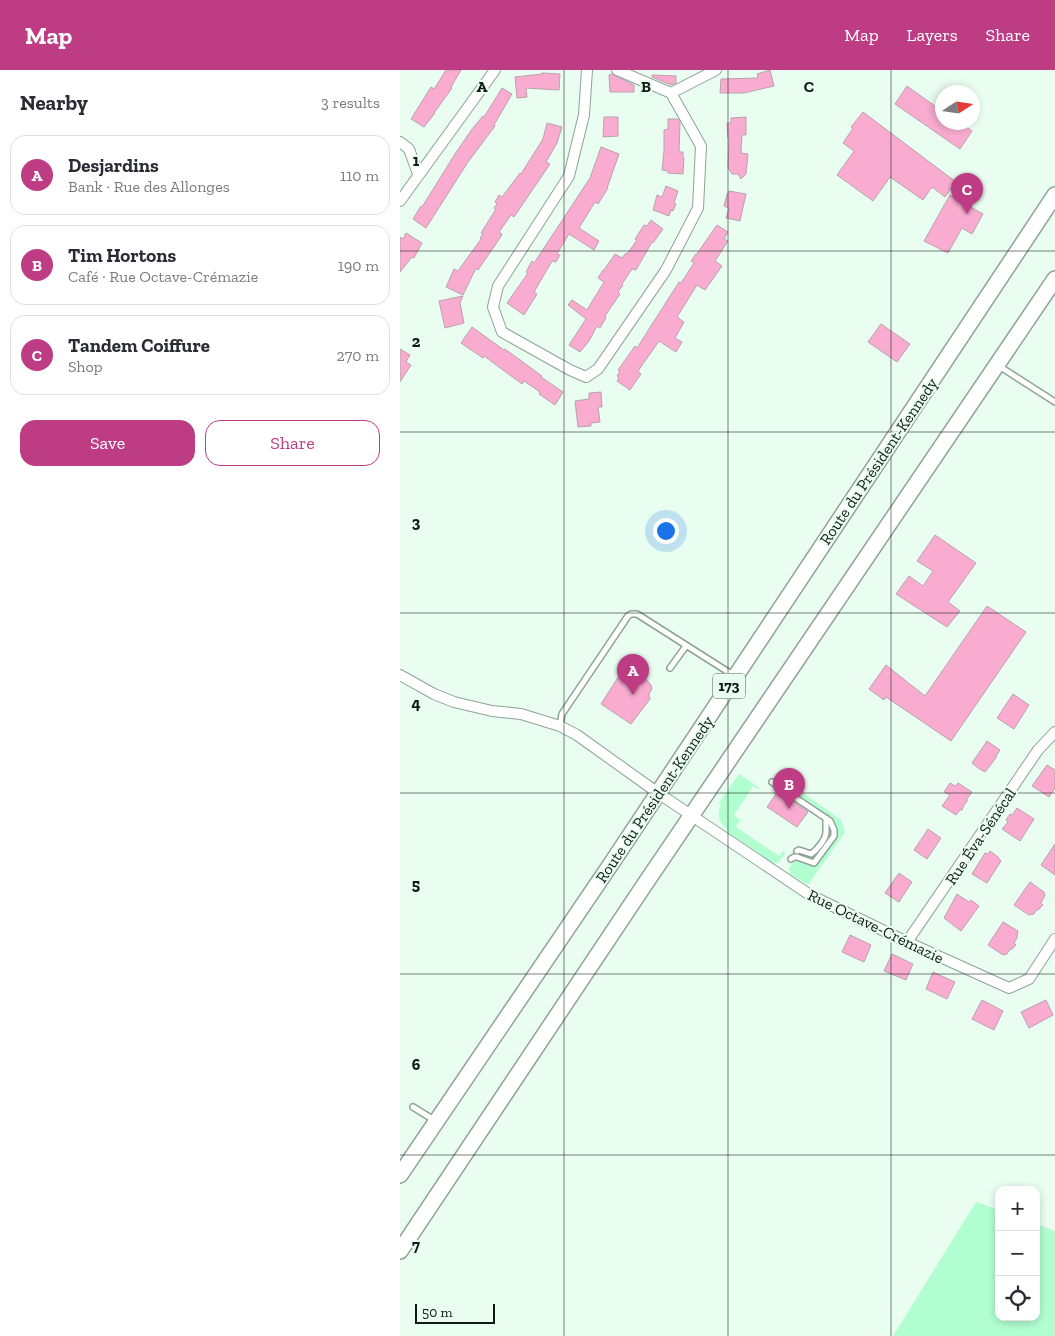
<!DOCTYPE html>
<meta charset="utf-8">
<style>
body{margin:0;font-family:"Zilla Slab",serif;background:#f7f7f7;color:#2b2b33}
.controls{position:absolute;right:15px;bottom:15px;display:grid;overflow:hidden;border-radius:10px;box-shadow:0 2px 8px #0003}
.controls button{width:45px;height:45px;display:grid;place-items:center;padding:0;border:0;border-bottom:1px solid #e1e1e2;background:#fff;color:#2b2b33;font:25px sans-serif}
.compass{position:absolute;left:535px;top:15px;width:45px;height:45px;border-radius:50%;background:#fff;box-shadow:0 2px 8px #0003;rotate:78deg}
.scale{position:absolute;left:15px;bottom:12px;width:80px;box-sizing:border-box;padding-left:5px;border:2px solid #111914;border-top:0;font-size:14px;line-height:18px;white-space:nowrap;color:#111914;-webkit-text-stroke:4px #e9fdf0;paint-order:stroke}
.you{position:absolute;left:265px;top:460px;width:18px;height:18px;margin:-12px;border:4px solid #fff;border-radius:50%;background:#1a73e8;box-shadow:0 0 0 8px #1a73e833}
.badge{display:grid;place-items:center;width:32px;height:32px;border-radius:50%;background:#bd3c84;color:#fff;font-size:16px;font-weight:700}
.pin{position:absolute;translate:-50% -41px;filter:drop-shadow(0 1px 2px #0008)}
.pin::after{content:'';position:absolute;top:26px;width:18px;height:15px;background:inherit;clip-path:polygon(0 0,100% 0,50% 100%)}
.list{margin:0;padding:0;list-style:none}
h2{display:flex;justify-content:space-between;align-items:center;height:65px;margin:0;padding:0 20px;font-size:21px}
h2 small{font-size:16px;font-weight:400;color:#7c7c81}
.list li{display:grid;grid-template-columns:32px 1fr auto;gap:15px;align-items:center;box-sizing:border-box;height:80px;margin:0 10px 10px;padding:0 10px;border:1px solid #e1e1e2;border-radius:15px}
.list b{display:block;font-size:19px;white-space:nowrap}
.list p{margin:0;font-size:16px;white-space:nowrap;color:#7c7c81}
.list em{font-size:16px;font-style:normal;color:#7c7c81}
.actions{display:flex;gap:10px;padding:15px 20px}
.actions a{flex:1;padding:11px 0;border:1px solid #bd3c84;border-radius:15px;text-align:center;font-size:18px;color:#bd3c84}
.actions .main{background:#bd3c84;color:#fff}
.icon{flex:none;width:28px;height:28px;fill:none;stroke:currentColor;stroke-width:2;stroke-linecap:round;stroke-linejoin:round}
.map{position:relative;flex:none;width:655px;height:1266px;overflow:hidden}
header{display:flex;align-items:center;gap:30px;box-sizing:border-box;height:70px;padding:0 25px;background:#bd3c84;color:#fff}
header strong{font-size:24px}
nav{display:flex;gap:28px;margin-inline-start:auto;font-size:18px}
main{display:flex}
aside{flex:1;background:#fff}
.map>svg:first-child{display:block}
.green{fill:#b1fed1}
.building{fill:#f9acd0;stroke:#b8a3ac}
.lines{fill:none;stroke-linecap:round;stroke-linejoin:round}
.lane-casing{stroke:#8fa397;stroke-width:8}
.street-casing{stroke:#8fa397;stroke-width:12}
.primary-casing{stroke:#8fa397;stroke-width:18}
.lane{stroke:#fff;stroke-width:5}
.street{stroke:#fff;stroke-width:10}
.primary{stroke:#fff;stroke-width:15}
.grid{fill:none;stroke:#111914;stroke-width:1;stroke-opacity:0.55}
.labels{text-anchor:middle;stroke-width:4;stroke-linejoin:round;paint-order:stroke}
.shield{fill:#e9fdf0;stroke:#525d56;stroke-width:1}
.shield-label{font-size:15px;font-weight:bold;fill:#111914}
.street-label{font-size:16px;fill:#111914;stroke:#e9fdf0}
.grid-label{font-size:16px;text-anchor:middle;font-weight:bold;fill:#111914;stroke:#e9fdf0;stroke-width:4;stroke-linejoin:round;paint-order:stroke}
</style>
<header>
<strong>Map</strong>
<nav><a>Map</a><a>Layers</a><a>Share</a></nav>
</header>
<main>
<aside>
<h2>Nearby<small>3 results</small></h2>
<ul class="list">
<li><span class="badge">A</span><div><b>Desjardins</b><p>Bank · Rue des Allonges</p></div><em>110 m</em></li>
<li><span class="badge">B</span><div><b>Tim Hortons</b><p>Café · Rue Octave-Crémazie</p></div><em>190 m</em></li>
<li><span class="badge">C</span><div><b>Tandem Coiffure</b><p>Shop</p></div><em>270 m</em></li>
</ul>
<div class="actions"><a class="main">Save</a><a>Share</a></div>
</aside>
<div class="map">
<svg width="655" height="1266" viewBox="0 0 655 1266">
<rect width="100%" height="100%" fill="#e9fdf0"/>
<path class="green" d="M339 704 360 718 358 719 353 716 334 745 340 750 336 757 379 786 383 781H384L385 784 378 793H374L371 792 326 761 327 759C318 751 317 745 321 734L319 733Z
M393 716 441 750 445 762 408 815 390 804 389 798 396 789 416 796 436 767 437 763 433 749 394 721 392 719Z
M576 1132 599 1140V1247H636V1154L655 1161V1266H493Z"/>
<path class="building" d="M46 0H61L51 17 52 18 34 43H35L24 57 11 49 31 17 34 19Z
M370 0 374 16 344 23H320L321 9 358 8 357 4Z
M142 3 160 4 159 20 126 18 127 27 117 28 115 7 142 4Z
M212 4 234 15V22H210L209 5Z
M252 5 276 6V13L271 15 252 7Z
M507 16 542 41V52H560L572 61 560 79 495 34Z
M102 18 112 24 94 55 95 56 68 92 26 158 13 149 21 136 22 137 55 84 72 59 83 46 84 47Z
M463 42 556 112 545 127 532 117 523 130 490 107 473 131 437 105 454 81 443 73 453 58 451 57Z
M204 47H218V66L203 67Z
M346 47V65H342L341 83 348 84 346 104 341 109 338 104H332L328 98 329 68H328L327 53H331V48Z
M268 49H278L280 53 279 82H283V88H284L283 104 268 103V101L262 100 264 81V60L268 59Z
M147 53 162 57 157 73 146 92 150 94 114 147 111 145 109 148 99 162 102 164 100 168 78 200 76 198 63 225 46 217 54 199 58 201 81 169 80 168 83 164 81 163 96 139 94 138 97 134 95 132 99 125 102 127 120 103 121 104 143 69Z
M201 77 219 84 207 118H208L198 134 195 132 179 158 199 171 194 180 169 164 157 184 160 185 156 192 152 191 134 222 137 224 124 245 107 233 128 203 126 202 132 191 134 193 142 181 190 108Z
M266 116 278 121 274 133 276 134 273 141 271 140 269 146 253 140 257 125 262 127Z
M329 121 346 124 340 151 326 148 329 138 324 136 327 124 328 123Z
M550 125 583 144 572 164 562 158 548 183 524 171Z
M251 150 263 159 253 173 252 172 236 200 232 199 222 214 223 215 218 222 220 224 205 246 206 248 200 258 197 256 189 271 180 282 169 275 186 249 168 235 172 230 187 240 204 212 198 208 203 200H204L215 184 222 188 226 183 227 184 237 170 235 169 244 155 247 156Z
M317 155 328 162 324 169 328 171 315 191 322 196 305 220 297 215 277 247 284 252 275 268 282 272 276 282 259 271 238 301 241 304 230 320 217 311 219 308 217 306 220 301 218 300 235 276 237 278 279 212 281 213 294 193 291 191 296 184V185Z
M6 163 22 173 14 188 12 187 0 202V167L3 169Z
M63 226 60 233 64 253 45 258 39 231Z
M481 254 510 274 497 292 468 272Z
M72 257 104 280 105 279 142 306 141 307 163 322 155 335 139 324 140 322 124 311 122 314 84 286 83 288 61 273Z
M0 279 10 285 6 292 11 295 0 312Z
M201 322 202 337H198L200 352 191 353V356L178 357 175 331 189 329V323Z
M535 465 576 493 548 532 560 541 547 557 496 524 509 506 523 516 533 501 517 491Z
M587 536 626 562 551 671 486 627 484 630 469 619 486 595 525 626Z
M226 595 245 608 251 615 252 619 249 624 250 629 231 654 201 634Z
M613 624 629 635 614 659 597 648Z
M587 671 600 680 596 686V688L585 702 578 698 572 693Z
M647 695 655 700V718L649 727 632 716Z
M550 713 555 716 558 713 572 722 567 729V732L565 733 562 740H560L556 745 542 736 550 725 544 722Z
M378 721 408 742 397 757 367 737Z
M617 738 634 749 620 771 602 759 608 752 606 750 610 744 612 745Z
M528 759 541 768 527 789 514 780Z
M655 774V805L641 795Z
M590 781 598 787 601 791 587 813 572 804 585 783 588 784Z
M499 803 512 812 499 832 485 823Z
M630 812 644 822 645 825 641 833 643 835 638 840H636L634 844 629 845 614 835Z
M557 824 569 832 571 830 579 836 561 861 544 848Z
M603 852 618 861 617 868 614 873 616 875 611 880 610 879 607 884 603 885 588 875Z
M450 865 471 875 464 892 442 882Z
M492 884 513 894 506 910 484 901Z
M533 902 555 912 547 929 526 919Z
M582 930 603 941 594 960 572 949Z
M646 930 653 945 629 958 621 942Z"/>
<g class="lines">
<g class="lane-casing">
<path id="lane" d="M599 296 655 332
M270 598 286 576
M160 656 162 644 228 546 231 544H237L333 605
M372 712 430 751 434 760V766L414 793 397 787H394L391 789
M397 781 399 780 411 784C417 780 426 769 426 762 426 757 426 753 426 748
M13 1037 34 1050"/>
</g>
<g class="street-casing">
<path id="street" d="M187 0 184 45 169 106 98 216 93 237 102 262 170 300 186 307 198 299 266 200 298 138 301 76 271 23
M217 0 271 23 316 0
M0 72 9 79 18 104
M0 131 95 0
M0 605 34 624 54 632 92 641 121 644 160 656 177 665 258 723 410 825 507 872 609 918 629 909 655 869
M507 872 638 680 655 662"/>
</g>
<g class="primary-casing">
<path id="primary" d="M0 1105 213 791 655 125
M0 1181 245 814 655 209"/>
</g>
<use href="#lane" class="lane"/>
<use href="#street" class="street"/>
<use href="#primary" class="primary"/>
</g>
<path class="grid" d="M164 0V1266M328 0V1266M491 0V1266M0 181H655M0 362H655M0 543H655M0 723H655M0 904H655M0 1085H655"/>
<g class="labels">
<rect class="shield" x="313" y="603.5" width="32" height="25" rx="4"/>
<g class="shield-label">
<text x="329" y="621">173</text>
</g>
<g class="street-label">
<text transform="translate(478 391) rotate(-56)" y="6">Route du Président-Kennedy</text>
<text transform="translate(254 729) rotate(-56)" y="6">Route du Président-Kennedy</text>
<text transform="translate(580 766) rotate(-56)" y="6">Rue Éva-Sénécal</text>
<text transform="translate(476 856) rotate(26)" y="6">Rue Octave-Crémazie</text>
</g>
</g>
<g class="grid-label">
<text x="82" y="22">A</text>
<text x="246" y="22">B</text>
<text x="409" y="22">C</text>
<text x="16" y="96">1</text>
<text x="16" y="277">2</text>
<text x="16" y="458">3</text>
<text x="16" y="639">4</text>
<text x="16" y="820">5</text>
<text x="16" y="1000">6</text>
<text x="16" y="1181">7</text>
</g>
</svg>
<div class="controls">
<button>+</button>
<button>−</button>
<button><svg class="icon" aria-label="locate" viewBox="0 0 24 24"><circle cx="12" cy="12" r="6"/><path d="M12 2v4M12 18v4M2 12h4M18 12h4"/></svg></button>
</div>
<svg class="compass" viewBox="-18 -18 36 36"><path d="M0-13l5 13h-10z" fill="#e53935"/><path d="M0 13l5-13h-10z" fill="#7c7c81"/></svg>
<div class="scale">50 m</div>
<div class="you"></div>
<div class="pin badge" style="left:233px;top:625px">A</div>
<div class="pin badge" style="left:389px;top:739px">B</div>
<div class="pin badge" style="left:567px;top:144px">C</div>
</div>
</main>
